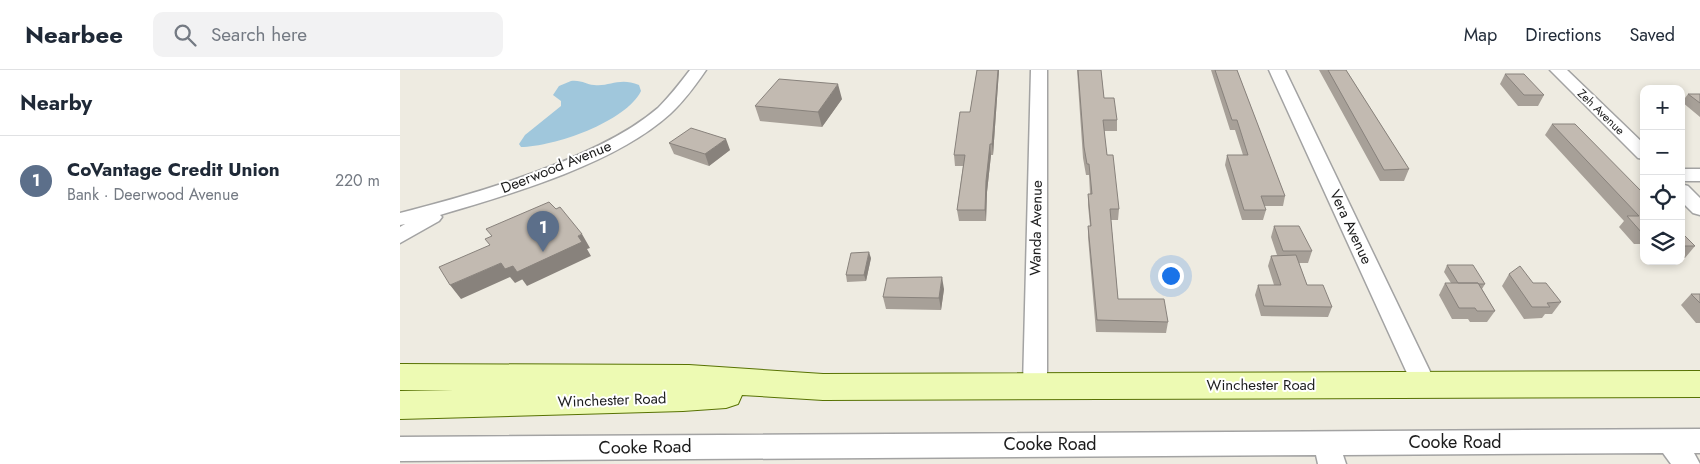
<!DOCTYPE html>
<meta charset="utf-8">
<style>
body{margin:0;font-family:Jost,sans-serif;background:#f2f2f3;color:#1f2937}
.controls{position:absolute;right:15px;top:15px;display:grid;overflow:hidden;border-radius:10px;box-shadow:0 2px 8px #0003}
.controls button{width:45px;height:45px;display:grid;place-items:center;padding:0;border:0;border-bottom:1px solid #e0e1e3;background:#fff;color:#1f2937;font:25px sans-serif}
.you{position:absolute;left:770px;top:205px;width:18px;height:18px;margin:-12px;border:4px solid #fff;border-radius:50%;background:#1a73e8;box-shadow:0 0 0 8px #1a73e833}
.badge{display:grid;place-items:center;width:32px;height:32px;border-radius:50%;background:#0b8043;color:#fff;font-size:16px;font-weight:700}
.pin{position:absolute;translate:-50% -41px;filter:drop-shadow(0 1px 2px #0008)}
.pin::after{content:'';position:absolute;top:26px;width:18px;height:15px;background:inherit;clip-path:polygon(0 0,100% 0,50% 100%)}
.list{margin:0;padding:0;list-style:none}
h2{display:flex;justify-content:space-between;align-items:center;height:65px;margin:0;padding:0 20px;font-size:21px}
h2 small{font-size:16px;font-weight:400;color:#747a83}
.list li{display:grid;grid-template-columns:32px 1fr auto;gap:15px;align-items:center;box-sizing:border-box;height:90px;padding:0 20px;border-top:1px solid #e0e1e3}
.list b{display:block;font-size:19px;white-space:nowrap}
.list p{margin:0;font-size:16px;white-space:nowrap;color:#747a83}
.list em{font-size:16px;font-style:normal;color:#747a83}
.icon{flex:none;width:28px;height:28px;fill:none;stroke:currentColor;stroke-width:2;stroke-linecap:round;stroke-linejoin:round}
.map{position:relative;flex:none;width:1300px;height:394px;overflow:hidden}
header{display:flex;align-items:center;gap:30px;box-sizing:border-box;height:70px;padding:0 25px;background:#fff;border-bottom:1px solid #e0e1e3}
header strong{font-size:24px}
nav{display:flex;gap:28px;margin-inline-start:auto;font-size:18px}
.search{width:350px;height:45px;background:#f2f2f3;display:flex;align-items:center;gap:12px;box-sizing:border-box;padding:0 18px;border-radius:10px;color:#747a83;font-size:19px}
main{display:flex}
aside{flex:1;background:#fff}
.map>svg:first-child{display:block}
.water{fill:#a0c7dc}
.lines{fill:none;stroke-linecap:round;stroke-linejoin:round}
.minor-casing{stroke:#a3a3a3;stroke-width:3}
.secondary-casing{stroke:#587203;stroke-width:2}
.minor{fill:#fff;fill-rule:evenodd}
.secondary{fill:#edfab3;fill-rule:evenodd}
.wall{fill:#a7a098}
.shaded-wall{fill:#88827c}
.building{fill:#c2bab1;stroke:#88827c}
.labels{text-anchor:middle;stroke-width:4;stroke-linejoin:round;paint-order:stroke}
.far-street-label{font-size:12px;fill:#1c1c1c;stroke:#fff}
.street-label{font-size:15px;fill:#1c1c1c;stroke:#fff}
.near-street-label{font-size:18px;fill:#1c1c1c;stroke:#fff}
</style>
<header>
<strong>Nearbee</strong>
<div class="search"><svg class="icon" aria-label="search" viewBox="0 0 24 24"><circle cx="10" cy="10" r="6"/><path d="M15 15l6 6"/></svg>Search here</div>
<nav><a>Map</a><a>Directions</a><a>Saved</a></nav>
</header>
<main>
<aside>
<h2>Nearby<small></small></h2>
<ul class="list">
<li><span class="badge" style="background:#5c6f8a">1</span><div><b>CoVantage Credit Union</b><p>Bank · Deerwood Avenue</p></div><em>220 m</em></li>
</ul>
</aside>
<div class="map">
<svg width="1300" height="394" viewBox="0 0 1300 394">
<rect width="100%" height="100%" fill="#eeebe1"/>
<path class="water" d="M171 11C183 10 186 15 194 15 210 17 219 7 239 15L241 21C226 52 153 77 121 77L119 74 125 65 161 36V31L153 25 159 16Z"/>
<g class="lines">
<g class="minor-casing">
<path id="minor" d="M290 0H306C295 16 284 31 270 44 215 94 111 124 40 145L42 147 39 151 0 173V157L5 154 0 155V143C75 124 199 89 258 38 270 26 280 13 290 0Z
M631 0H647V316L644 323 635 326 626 323 623 316Z
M869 0H885L1036 314 1033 321 1024 324 1015 321 1012 314Z
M1150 0H1167L1244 74V89L1238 88Z
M1281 99H1300V111H1281Z
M1281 114 1288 116 1300 128V145L1293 143 1281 131Z
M1300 359V383H1294L1300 394H1271L1263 383 943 385 946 394H918L916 385 0 391V367Z"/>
</g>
<g class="secondary-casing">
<path id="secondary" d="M0 294 289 295 423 304 1300 301V327L423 330 342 325 338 334 326 338 283 341 0 349V321L54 320H0Z"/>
</g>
<use href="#minor" class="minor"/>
<use href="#secondary" class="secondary"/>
</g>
<path class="wall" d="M577 0H599L593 85H591L587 122 586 151H559L557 140 563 96H555L554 85 570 42Z
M677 0H701L704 28 717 50V61H704L707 85 719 139 718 150H711L718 229 768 252 766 263 696 262 688 167V156H690L688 135V124H690L689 105H686L683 88Z
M811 0H837L885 126 883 136H864L866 140 863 150H842L825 95 827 85H843L835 60H830Z
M919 0H946L1009 99 1004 111H980Z
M1105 4 1144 25 1138 36H1118L1100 14Z
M1288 24H1300V47L1282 32Z
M442 29 422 57 360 51 355 36Z
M1152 54 1244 124V174H1234L1219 157 1224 151 1145 65Z
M269 73 330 80 309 96 274 84Z
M874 156 912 181 908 193H899L907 215 932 237 928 247 861 246 855 225 858 215H874L868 196 871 186 877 185 871 167Z
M1281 162 1295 176 1285 188H1281Z
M471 188 466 211 447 212 446 205Z
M1047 195 1085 214 1082 219 1095 241 1087 252H1070L1068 249H1052L1039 225 1045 213H1051L1044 202Z
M1109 204 1133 213 1161 232 1152 244H1145L1142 248 1124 249 1102 216Z
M544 219 541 240 486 239 483 227Z
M1291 224H1300V253H1296L1281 235Z"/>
<path class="shaded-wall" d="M598 0H599L593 85 592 74Z
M438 14 442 29 422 57 418 42Z
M326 69 330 80 309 96 305 84Z
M590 74 591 85 587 122 586 151 585 140 586 111Z
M182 164 190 178 187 179 191 186 127 216 117 202Z
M469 182 471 188 466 211 464 205Z
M101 193 113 196 123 209 115 213 110 207 61 229 50 215Z
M542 207 544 219 541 240 539 228Z"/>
<path class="building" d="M577 0H598L592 74H590L586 111 585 140H557L565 85H554L560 42H570Z
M678 0H701L704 28H714L717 50H703L707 85H713L719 139H710L718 229H764L768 252 697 250 688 156H691L688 124H692L689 94H687L684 77Z
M815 0H837L885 126H861L866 140H844L827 85H848L837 50H832Z
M928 0H946L1009 99 984 100Z
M1105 4H1124L1144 25H1124Z
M379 9 438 14 418 42 355 36Z
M1288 24H1300V33Z
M1152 54H1175L1244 124V163H1242L1227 146H1239Z
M291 58 326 69 305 84 269 73Z
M149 132 156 139 160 137 182 164 178 166 182 172 117 202 113 196 105 199 101 193 50 215 39 197 90 175 85 169 92 166 86 159Z
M874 156H899L912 181H883Z
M1281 162 1295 176H1281Z
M469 182 464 205H446L451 183Z
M896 185 907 215H923L932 237 864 236 858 215H881L871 186Z
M1047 195H1073L1085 214H1079L1078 213H1058Z
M1120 196 1133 213H1146L1161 232 1147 233 1150 237H1132L1109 204Z
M542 207 539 228 483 227 487 208Z
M1045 213H1078L1095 241H1077L1075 238H1059Z
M1291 224H1300V233Z"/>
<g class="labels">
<g class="far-street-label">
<text transform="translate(1201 42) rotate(44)" y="4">Zeh Avenue</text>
</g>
<g class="street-label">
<text transform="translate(156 97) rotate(-22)" y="5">Deerwood Avenue</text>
<text transform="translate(951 157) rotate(65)" y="5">Vera Avenue</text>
<text transform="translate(636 158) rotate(-89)" y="5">Wanda Avenue</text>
<text x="861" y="320">Winchester Road</text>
<text transform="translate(212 330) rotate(-2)" y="5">Winchester Road</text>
</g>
<g class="near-street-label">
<text x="1055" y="378">Cooke Road</text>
<text x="650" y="380">Cooke Road</text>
<text transform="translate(245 377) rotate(-1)" y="6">Cooke Road</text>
</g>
</g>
</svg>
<div class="controls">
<button>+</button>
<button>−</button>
<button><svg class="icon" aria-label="locate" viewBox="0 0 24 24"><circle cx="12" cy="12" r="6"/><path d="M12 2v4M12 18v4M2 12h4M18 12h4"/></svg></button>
<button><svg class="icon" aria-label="layers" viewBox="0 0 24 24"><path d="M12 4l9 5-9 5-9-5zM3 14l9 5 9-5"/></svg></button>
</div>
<div class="you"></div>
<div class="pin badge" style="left:143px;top:182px;background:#5c6f8a">1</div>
</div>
</main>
